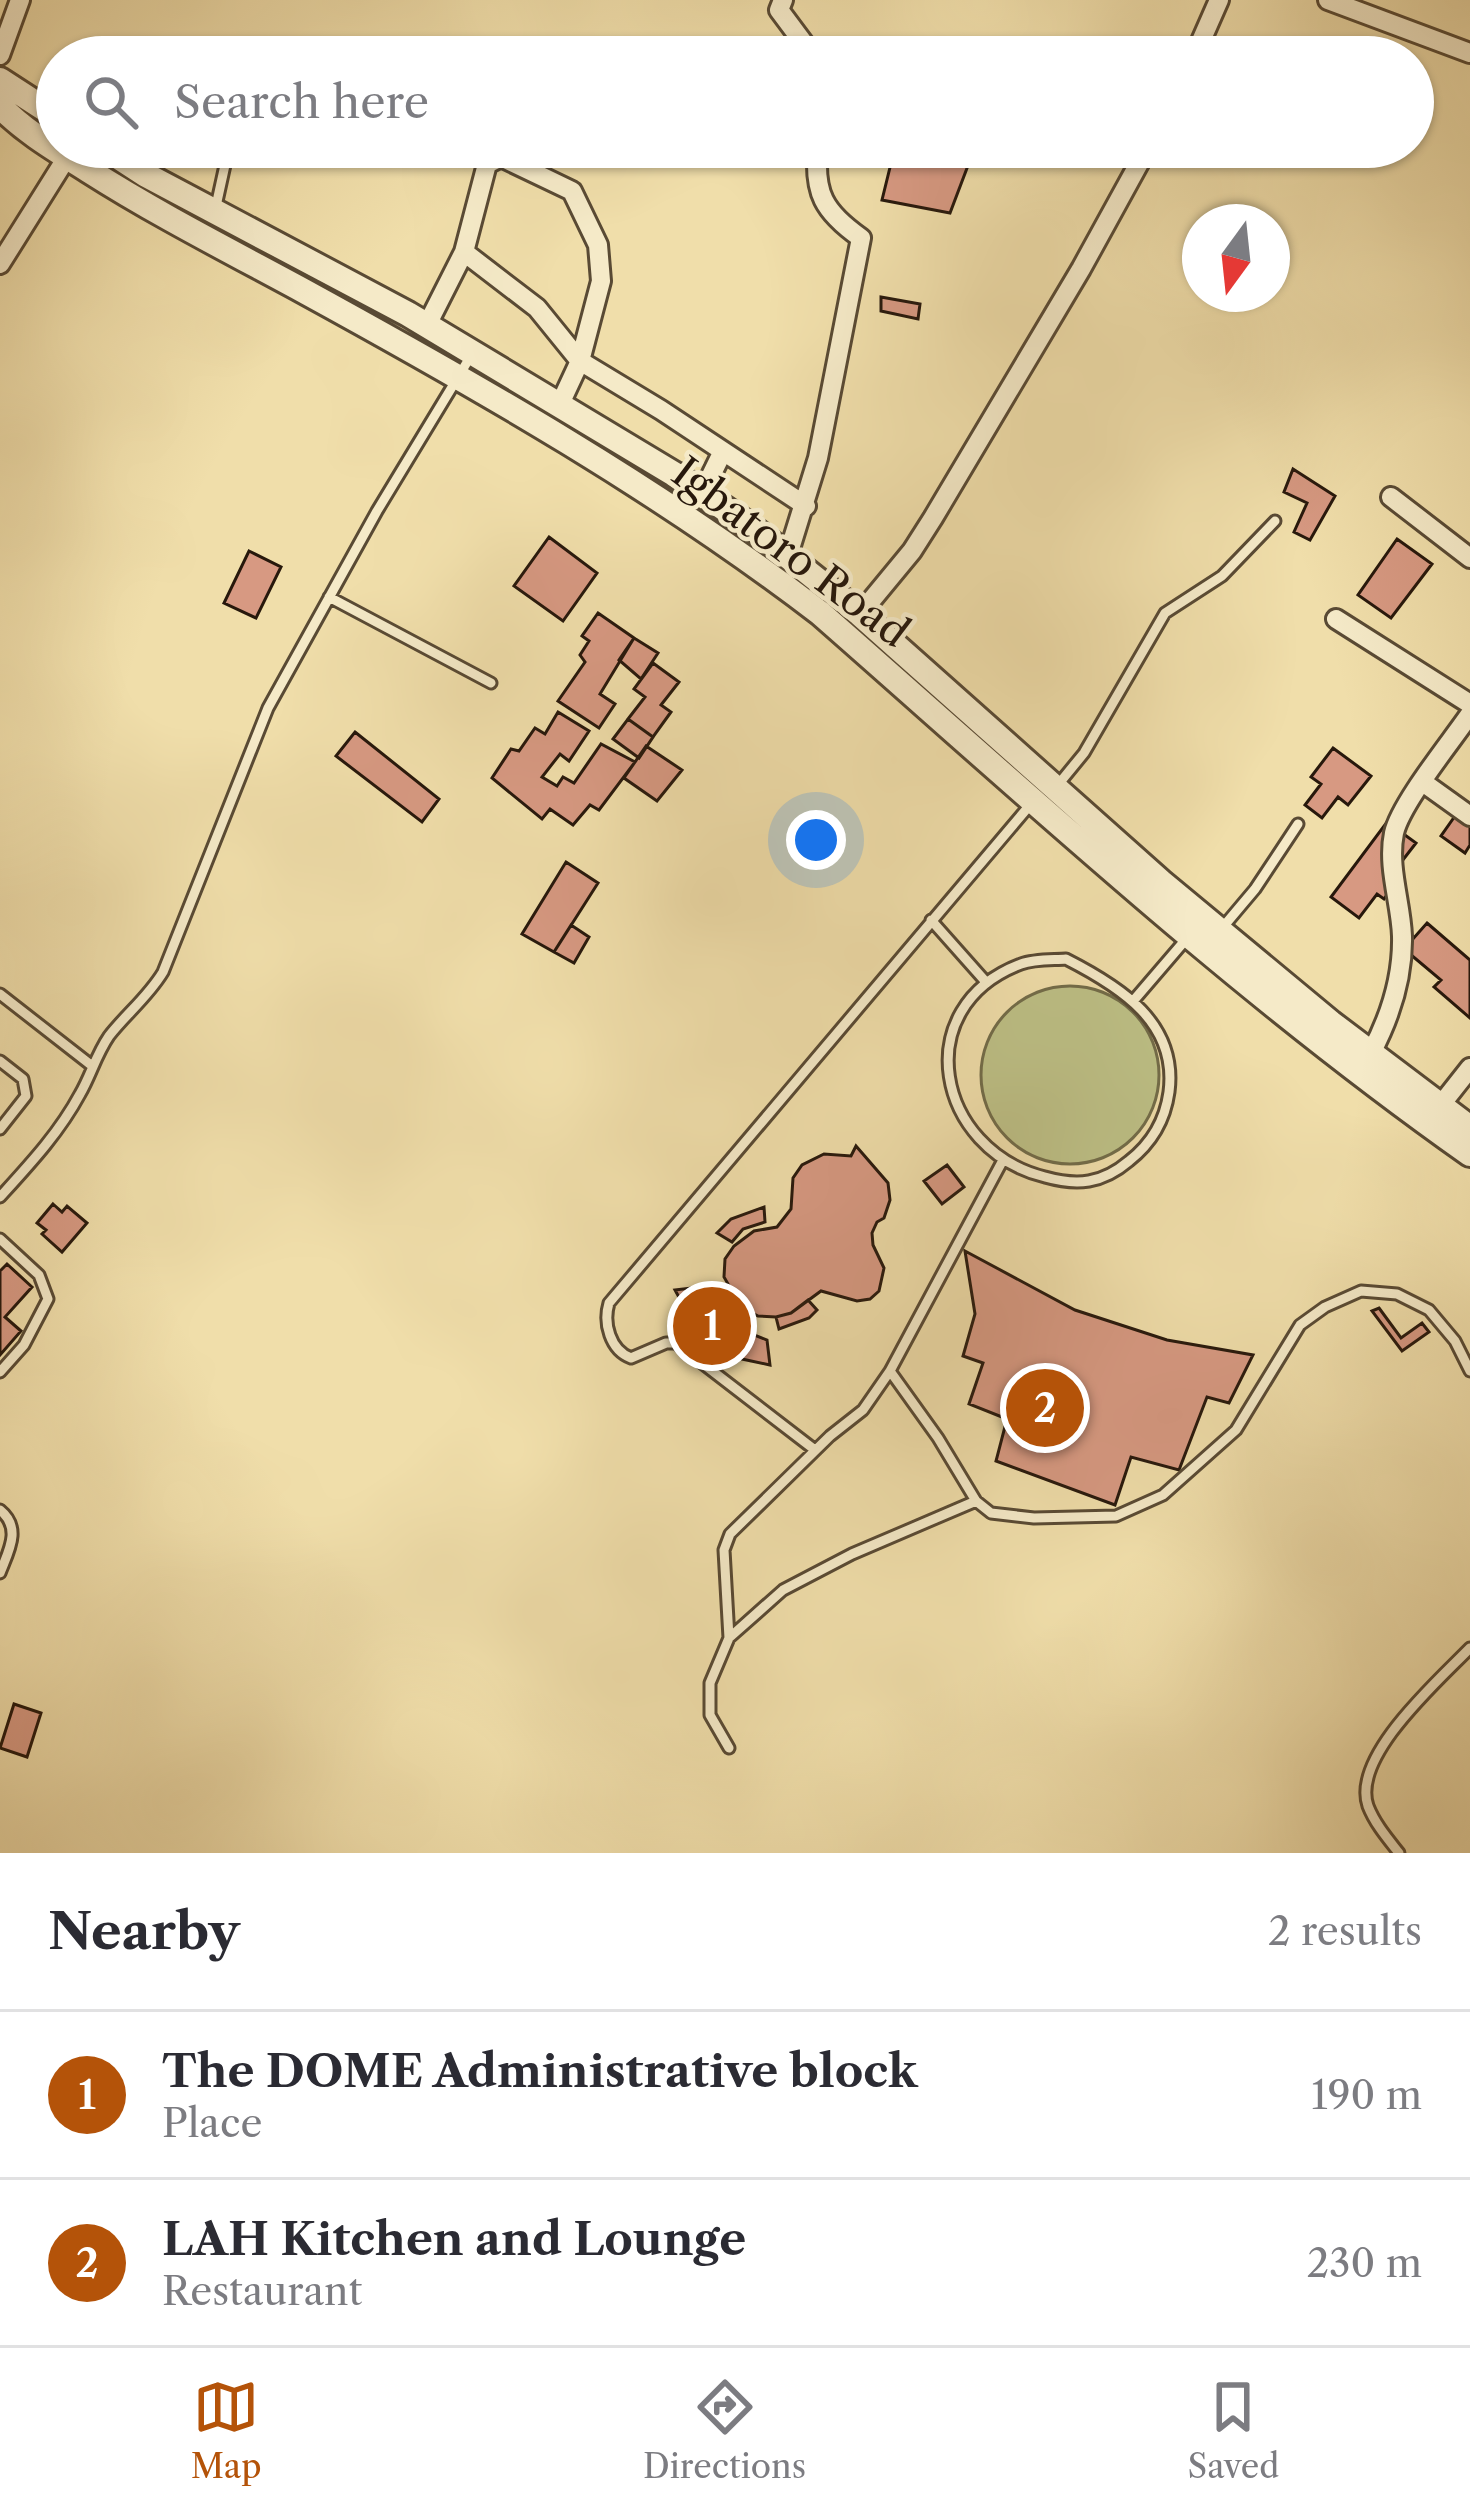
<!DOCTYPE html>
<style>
body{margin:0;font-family:"Libre Caslon Text",serif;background:#f7f7f7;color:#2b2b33}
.compass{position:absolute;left:1182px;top:204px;width:108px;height:108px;border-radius:50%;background:#fff;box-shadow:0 3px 9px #0004;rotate:195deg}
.you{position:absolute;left:816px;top:840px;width:42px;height:42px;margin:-30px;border:9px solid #fff;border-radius:50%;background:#1a73e8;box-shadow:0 0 0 18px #1a73e833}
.badge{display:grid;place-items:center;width:78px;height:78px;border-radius:50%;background:#b45309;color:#fff;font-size:39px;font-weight:700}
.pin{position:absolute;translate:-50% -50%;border:6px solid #fff;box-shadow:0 3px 12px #0006}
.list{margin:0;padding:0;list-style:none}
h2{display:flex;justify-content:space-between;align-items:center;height:156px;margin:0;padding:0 48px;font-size:51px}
h2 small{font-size:39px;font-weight:400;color:#7c7c81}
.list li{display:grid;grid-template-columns:78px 1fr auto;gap:36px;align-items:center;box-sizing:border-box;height:168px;padding:0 48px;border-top:3px solid #e1e1e2}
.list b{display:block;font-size:45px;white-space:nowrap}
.list p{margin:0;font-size:39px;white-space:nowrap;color:#7c7c81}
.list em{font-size:39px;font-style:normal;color:#7c7c81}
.icon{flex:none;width:66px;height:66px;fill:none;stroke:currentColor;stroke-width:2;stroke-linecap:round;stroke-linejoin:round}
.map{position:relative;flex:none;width:1470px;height:1853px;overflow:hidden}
.search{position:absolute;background:#fff;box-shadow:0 3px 9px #0004;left:36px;right:36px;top:36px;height:132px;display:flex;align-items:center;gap:30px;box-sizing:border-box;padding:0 42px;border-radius:66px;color:#7c7c81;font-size:45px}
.sheet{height:492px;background:#fff}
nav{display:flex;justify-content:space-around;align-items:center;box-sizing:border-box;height:168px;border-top:3px solid #e1e1e2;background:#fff;font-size:33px;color:#7c7c81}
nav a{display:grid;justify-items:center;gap:6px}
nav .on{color:#b45309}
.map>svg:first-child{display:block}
.green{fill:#bdc086;stroke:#726c49;stroke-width:3}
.building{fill:#d79982;stroke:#27180c;stroke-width:3}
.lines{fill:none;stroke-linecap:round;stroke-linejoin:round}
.service-casing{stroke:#594a34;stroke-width:15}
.minor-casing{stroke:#594a34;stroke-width:24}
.tertiary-casing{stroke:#594a34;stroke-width:30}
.service{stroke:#f5eac8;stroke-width:9}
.minor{stroke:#f5eac8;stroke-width:18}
.tertiary{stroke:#f5eac8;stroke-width:24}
.labels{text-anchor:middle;stroke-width:9;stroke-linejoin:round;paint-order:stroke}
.street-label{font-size:42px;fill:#27180c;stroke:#f5eac8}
</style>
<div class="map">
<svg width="1470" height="1853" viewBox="0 0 1470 1853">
<rect width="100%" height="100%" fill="#f0deaa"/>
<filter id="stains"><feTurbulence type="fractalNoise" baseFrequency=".00167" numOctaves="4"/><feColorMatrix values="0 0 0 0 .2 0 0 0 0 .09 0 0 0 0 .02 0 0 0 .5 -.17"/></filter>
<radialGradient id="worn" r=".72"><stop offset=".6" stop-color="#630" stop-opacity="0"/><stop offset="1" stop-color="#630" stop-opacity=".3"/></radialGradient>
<path class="green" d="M981 1075a89 89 0 1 1 178 0a89 89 0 1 1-178 0Z"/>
<path class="building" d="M895 147H975L950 213 882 200Z
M881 297 920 304 918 319 881 311Z
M1293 469 1335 496 1310 540 1294 532 1307 503 1284 492Z
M549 537 597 573 563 621 514 586Z
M1397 539 1432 564 1391 618 1358 595Z
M249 551 281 567 256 618 224 603Z
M598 613 634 638 600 694 615 704 599 728 558 701 585 662 580 655 589 641 582 636Z
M634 638 658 653 641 679 619 660Z
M653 663 679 682 661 705 671 712 653 737 628 719 645 697 634 689Z
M558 712 589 731 569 761 560 754 542 777 557 786 563 777 574 783 601 744 635 762 599 810 590 805 573 825 550 809 542 819 492 778 511 749 519 751 535 728 545 734Z
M628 719 653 737 639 758 613 739Z
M355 732 439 799 422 822 336 756Z
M646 746 682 770 657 801 624 778Z
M1333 748 1371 776 1348 805 1338 797 1322 818 1305 805 1321 784 1311 777Z
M1455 816 1470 826V845L1465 853 1441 836Z
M1387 822 1416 843 1392 874 1399 879 1384 899 1377 894 1359 918 1331 897Z
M566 862 598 883 554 952 522 934Z
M1427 923 1470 960V1018L1434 987 1441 980 1404 949Z
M571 925 589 937 574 963 554 952Z
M856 1146 888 1183 890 1200 884 1218 877 1222 872 1233 873 1245 884 1268 879 1291 870 1299 857 1301 821 1291 791 1313 776 1317 758 1316 741 1307 724 1277 725 1259 734 1246 754 1231 777 1227 791 1209 793 1178 802 1165 824 1154 851 1156Z
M947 1165 964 1187 942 1204 924 1181Z
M53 1204 62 1212 67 1206 87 1223 62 1252 42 1234 46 1230 37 1223Z
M764 1207 765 1222 743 1229 732 1242 717 1233 731 1219Z
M965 1251 1075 1310 1167 1340 1253 1355 1229 1403 1207 1397 1179 1470 1131 1457 1115 1505 996 1461 1007 1419 969 1404 983 1363 963 1356 975 1314Z
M7 1264 32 1287 5 1317 21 1331 0 1355V1271Z
M691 1288 699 1304 715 1320 727 1307 723 1299 727 1295 738 1309 751 1315 748 1324 735 1319 727 1328 742 1338 747 1332 767 1340 770 1365 742 1359 714 1344 712 1350 695 1339 698 1332 675 1290Z
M808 1300 817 1310 809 1318 779 1329 776 1317 791 1313Z
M1379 1308 1401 1338 1422 1323 1429 1332 1402 1351 1372 1311Z
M14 1704 41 1713 27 1757 0 1748Z"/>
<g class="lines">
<g class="service-casing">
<path id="service" d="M216 206 229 147
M329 597 491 683
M1057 786 1084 753 1165 613 1222 576 1275 521
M931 920 986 982
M1223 927 1255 889 1298 824
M1066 959C1121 987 1178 1023 1169 1092 1165 1121 1152 1143 1129 1161 1102 1184 1077 1186 1045 1177 936 1150 907 1007 1021 964 1034 959 1052 960 1066 959Z
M0 994 91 1065
M1134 1000 1188 937
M0 1061 23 1079 26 1096 0 1129
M0 1197C30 1164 59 1133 80 1094 91 1075 96 1055 109 1036 126 1014 148 997 163 972L268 708 377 511 472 354
M0 1239 39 1275 48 1299 24 1345 0 1372
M890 1371 938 1438 976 1501 991 1513 1034 1518 1116 1516 1163 1495 1236 1430 1300 1325 1325 1307 1361 1291 1397 1294 1429 1310 1455 1341 1470 1371
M815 1450 676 1343H666L631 1358C610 1350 603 1323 609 1303L1030 805
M0 1510C22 1528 9 1550 0 1573
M729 1638 783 1590 852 1554 976 1501
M729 1748 710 1715V1683L729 1638 724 1550 730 1534 830 1436 863 1410 890 1371 1003 1160
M1399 1853C1388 1839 1375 1824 1368 1806 1351 1757 1438 1681 1470 1648"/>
</g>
<g class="minor-casing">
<path id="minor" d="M783 0 779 10 814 57
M1328 0 1470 53
M0 55 20 0
M1194 57 1219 0
M0 264 67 157 92 154 115 157
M427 325 464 252 487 164 501 157 572 191 598 245 601 281 580 361 537 308 464 252
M560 404 580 361 661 410 806 506
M702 494 723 451
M1391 497 1470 558
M788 555 818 458 861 238C824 212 813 193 818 147
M860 614 912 551 933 518 1081 269 1148 147
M1336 619 1470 704
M1424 783 1470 816
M1371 1053C1390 1017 1403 978 1402 936 1401 903 1387 867 1394 833 1401 803 1451 742 1470 714
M1440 1106 1470 1068"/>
</g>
<g class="tertiary-casing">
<path id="tertiary" d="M0 80 57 117
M0 106C25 132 58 151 88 170 157 214 230 251 302 290 481 388 658 489 820 613 1032 799 1239 991 1470 1154
M103 147 146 175 408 314 674 474 750 526 860 614 1161 882 1331 1023 1470 1128"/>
</g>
<use href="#service" class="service"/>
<use href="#minor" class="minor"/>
<use href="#tertiary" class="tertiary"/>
</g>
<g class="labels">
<g class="street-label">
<text transform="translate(791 552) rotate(37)" y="15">Igbatoro Road</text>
</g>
</g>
<rect width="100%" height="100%" filter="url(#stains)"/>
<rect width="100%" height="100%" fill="url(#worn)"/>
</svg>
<svg class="compass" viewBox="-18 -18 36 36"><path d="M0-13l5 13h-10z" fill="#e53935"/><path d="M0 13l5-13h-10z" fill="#7c7c81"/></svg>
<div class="you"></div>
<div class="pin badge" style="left:712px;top:1326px">1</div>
<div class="pin badge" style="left:1045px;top:1408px">2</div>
<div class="search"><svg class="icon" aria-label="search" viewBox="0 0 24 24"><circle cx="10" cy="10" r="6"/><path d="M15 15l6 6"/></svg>Search here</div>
</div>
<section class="sheet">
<h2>Nearby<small>2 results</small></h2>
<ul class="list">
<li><span class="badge">1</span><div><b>The DOME Administrative block</b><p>Place</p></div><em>190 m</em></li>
<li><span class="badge">2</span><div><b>LAH Kitchen and Lounge</b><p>Restaurant</p></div><em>230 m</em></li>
</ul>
</section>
<nav>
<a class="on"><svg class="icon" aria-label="map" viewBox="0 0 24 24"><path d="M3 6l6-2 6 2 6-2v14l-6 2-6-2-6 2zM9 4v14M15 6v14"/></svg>Map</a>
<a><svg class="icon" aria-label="directions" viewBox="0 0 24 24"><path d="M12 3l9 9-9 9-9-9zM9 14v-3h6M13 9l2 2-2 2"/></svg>Directions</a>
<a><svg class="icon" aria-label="saved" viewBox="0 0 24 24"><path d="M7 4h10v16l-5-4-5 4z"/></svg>Saved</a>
</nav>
